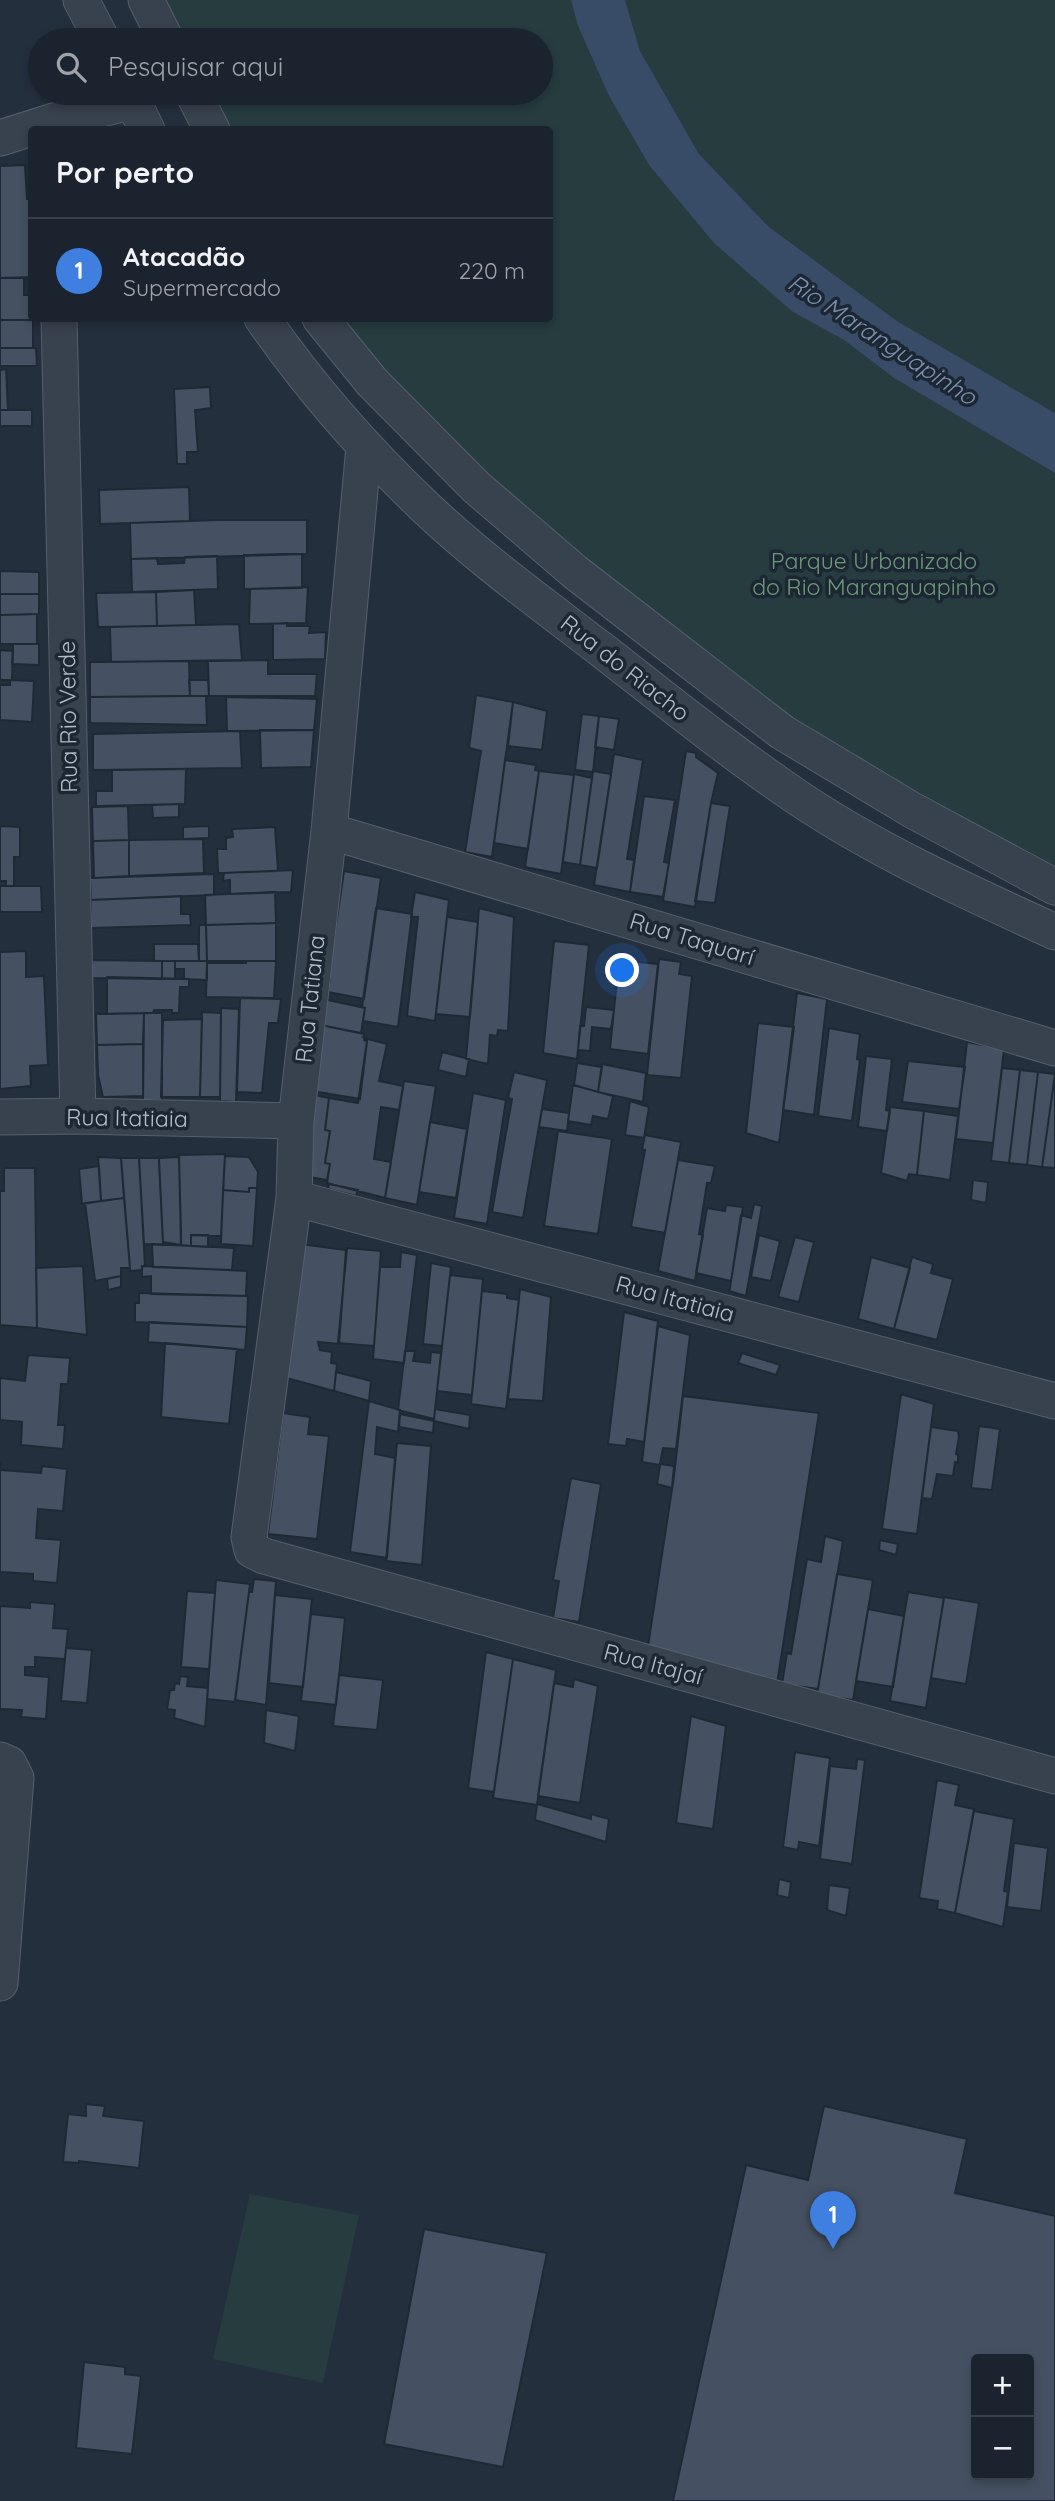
<!DOCTYPE html>
<html lang="pt">
<meta charset="utf-8">
<style>
body{margin:0;font-family:Quicksand,sans-serif;background:#242b36;color:#f1f3f6}
.controls{position:absolute;right:21px;bottom:21px;display:grid;overflow:hidden;border-radius:7px;box-shadow:0 4px 10px #0003}
.controls button{width:63px;height:63px;display:grid;place-items:center;padding:0;border:0;border-bottom:2px solid #39404a;background:#1b232e;color:#f1f3f6;font:35px sans-serif}
.you{position:absolute;left:623px;top:971px;width:24px;height:24px;margin:-18px;border:5px solid #fff;border-radius:50%;background:#1a73e8;box-shadow:0 0 0 10px #1a73e833}
.badge{display:grid;place-items:center;width:46px;height:46px;border-radius:50%;background:#8ab4f8;color:#fff;font-size:23px;font-weight:700}
.pin{position:absolute;translate:-50% -58px;filter:drop-shadow(0 2px 4px #0008)}
.pin::after{content:'';position:absolute;top:37px;width:24px;height:21px;background:inherit;clip-path:polygon(0 0,100% 0,50% 100%)}
.list{margin:0;padding:0;list-style:none}
h2{display:flex;justify-content:space-between;align-items:center;height:91px;margin:0;padding:0 28px;font-size:30px}
h2 small{font-size:23px;font-weight:400;color:#a0a4aa}
.list li{display:grid;grid-template-columns:46px 1fr auto;gap:21px;align-items:center;box-sizing:border-box;height:105px;padding:0 28px;border-top:2px solid #39404a}
.list b{display:block;font-size:26px;white-space:nowrap}
.list p{margin:0;font-size:23px;white-space:nowrap;color:#a0a4aa}
.list em{font-size:23px;font-style:normal;color:#a0a4aa}
.icon{flex:none;width:38px;height:38px;fill:none;stroke:currentColor;stroke-width:2;stroke-linecap:round;stroke-linejoin:round}
.map{position:relative;flex:none;width:1055px;height:2501px;overflow:hidden}
.search{position:absolute;background:#1b232e;box-shadow:0 4px 10px #0003;left:28px;top:28px;width:525px;height:77px;display:flex;align-items:center;gap:18px;box-sizing:border-box;padding:0 24px;border-radius:38px;color:#a0a4aa;font-size:26px}
.panel{position:absolute;background:#1b232e;box-shadow:0 4px 10px #0003;left:28px;top:126px;width:525px;height:196px;border-radius:7px}
.map>svg:first-child{display:block}
.green{fill:#263c3f}
.water{fill:#394c67}
.building{fill:#455162;stroke:#1f2835;stroke-width:2;fill-rule:evenodd}
.lines{fill:none;stroke-linecap:round;stroke-linejoin:round}
.street-casing{stroke:#565f6c;stroke-width:37}
.street{stroke:#38414e;stroke-width:35}
.labels{text-anchor:middle;stroke-width:7;stroke-linejoin:round;paint-order:stroke}
.park-label{font-size:23px;fill:#6b9a76;stroke:#1d2633}
.street-label{font-size:23px;fill:#b4bcc9;stroke:#1d2633}
.water-label{font-size:24px;font-style:italic;fill:#7c92b1;stroke:#1d2633}
</style>
<div class="map">
<svg width="1055" height="2501" viewBox="0 0 1055 2501">
<rect width="100%" height="100%" fill="#242f3e"/>
<path class="green" d="M146 0H571L578 26 609 96 649 165 793 312 844 340 894 378 1055 473V887L912 810 575 572 320 319 550 318V130L212 129 193 93H541V40H166Z
M625 0H1055V413L897 321 769 227 699 154 640 51Z
M250 2194 359 2215 323 2383 213 2359Z"/>
<path class="water" d="M571 0H625L640 51 699 154 769 227 897 321 1055 413V473L894 378 844 340 793 312 714 243 649 165 609 96 578 26Z"/>
<path class="building" d="M25 165 27 199H32V277L0 278V166Z
M0 278H24V295H32L33 320H0Z
M0 320H33V348H0Z
M0 348H36L37 366H0Z
M6 369 8 410H0V370Z
M210 387 211 408 195 410 198 452H187V464H177L174 389Z
M0 410H32V426H0Z
M189 487 190 521 100 524 99 490Z
M219 520H307V554L131 559 130 523Z
M285 554H302V588L244 589V555Z
M217 556 218 589 132 592 131 559 157 558 158 564 184 563 185 557Z
M0 571 39 572V594H0Z
M308 587 306 623 249 624 250 589Z
M194 590 196 625 157 626 156 592Z
M156 592 157 626 98 627 96 593Z
M0 594H39V614L0 615Z
M37 614V644H0V615Z
M287 623V626H310L309 633 326 632 325 659 273 660V624Z
M239 624 242 660 111 662 110 627Z
M13 644H39V665L12 664Z
M0 650 13 651 12 680H0Z
M268 660V674H317L315 696H209L208 661Z
M189 661 190 696 90 697V662Z
M10 680 34 681 32 722 0 720V685H10Z
M189 680H208L209 696H190Z
M476 695 513 702 492 857 465 852 481 751 469 748Z
M176 696H206L207 725 90 723V697Z
M226 697 317 699 314 730 227 731Z
M513 702 547 711 542 750 508 746Z
M582 714 599 716 593 772 575 770Z
M599 716 619 719 614 750 595 747Z
M260 730H314L311 767 261 768Z
M240 731 242 768 93 770V734Z
M686 751 696 753V757L718 773 711 803 695 907 663 901Z
M614 754 643 760 627 859 634 860 630 892 594 885Z
M505 760 536 765 535 770 539 771 528 849 494 843Z
M186 769 185 804 96 806V791H112V770Z
M539 771 574 775 561 874 525 867Z
M593 771 611 774 597 868 580 865Z
M574 774 592 778 580 865 563 862Z
M644 796 675 800 664 862 669 863 663 897 630 892Z
M711 803 730 806 715 903 695 901Z
M179 804V817L153 818 152 805Z
M128 806 129 840 93 841 92 807Z
M0 826 20 827V857H14V886H6V881H0Z
M209 826V838L183 839V827Z
M275 827 278 871 218 873 217 849H226V838L233 837 232 829Z
M203 839 204 873 129 876V840Z
M129 840V876L94 878 93 841Z
M293 870 291 892 230 894V880L223 881 224 873Z
M344 871 381 878 364 999 328 992 330 979H328Z
M214 874V895L91 900 90 878Z
M0 886H41L42 912H0Z
M275 892 276 923 206 925 205 895Z
M415 892 449 900 435 1021 407 1016 418 917H411Z
M181 896V914H190L191 925 91 928V900Z
M376 908 412 914 398 1027 363 1021 365 1008 362 1007Z
M479 908 514 917 508 1031 498 1030 497 1036 490 1035 488 1064 466 1059Z
M447 917 478 922 470 1017 436 1014Z
M276 923V961H207L206 925Z
M199 925H206L207 961H199Z
M554 941 589 945 577 1059 543 1053Z
M154 944H198L199 961H154Z
M26 951V977L44 976 48 1065 30 1066 31 1086 0 1089V952Z
M659 959 681 962 679 974 692 976 681 1078 647 1075Z
M92 960 162 961V979L92 978Z
M619 960 658 964 648 1054 610 1049Z
M162 961H175V979H162Z
M175 961H207V980L184 979V969H175Z
M246 961H276L274 998 206 997 207 963H246Z
M107 977 189 979V987H180L179 1013H172V1010H154L153 1013 107 1014Z
M797 993 827 999 814 1115 783 1110Z
M240 998 281 999 278 1023H269L262 1093 237 1092Z
M323 999 365 1008 361 1033 320 1025Z
M586 1007 614 1010 611 1029 592 1027 590 1051 578 1050 580 1026H584Z
M221 1008 239 1009 236 1102 220 1101Z
M202 1012 221 1013 220 1097H200Z
M144 1013H162V1100L143 1101Z
M144 1013 143 1044 97 1045 96 1014Z
M202 1019 200 1097H161L163 1020Z
M758 1023 794 1027 779 1143 746 1133Z
M321 1025 364 1034V1040L367 1041 360 1099 312 1091Z
M829 1028 860 1034 857 1059 860 1060 852 1121 818 1116Z
M364 1038 387 1044 379 1081 403 1086 399 1110 381 1107 374 1159 391 1162 385 1198 327 1183 330 1164 325 1163 330 1131 325 1130 329 1098 358 1103 367 1041Z
M967 1042 1004 1049 993 1143 956 1139Z
M143 1044V1096L103 1097 98 1075 97 1045Z
M442 1052 469 1059 466 1077 438 1070Z
M866 1056 892 1059 886 1110 890 1111 887 1131 858 1127Z
M908 1061 965 1067 959 1109 902 1102Z
M577 1063 602 1067 598 1092 574 1085Z
M602 1064 646 1073 643 1102 598 1092Z
M1002 1068 1020 1070 1009 1163 991 1161Z
M1020 1070 1038 1072 1027 1165 1009 1163Z
M514 1072 547 1080 523 1218 492 1212 512 1099 508 1098Z
M1038 1072 1055 1074 1042 1167 1027 1165Z
M1055 1074V1168L1042 1167Z
M404 1081 436 1086 417 1205 385 1198Z
M573 1085 613 1096 608 1119 593 1116 591 1125 568 1121Z
M473 1093 506 1100 487 1224 454 1218Z
M314 1095 329 1098 325 1130 330 1131 325 1163 330 1164 327 1180 304 1176Z
M630 1101 649 1107 644 1138 625 1135Z
M890 1107 924 1111 917 1175 909 1174 907 1181 881 1173Z
M542 1109 569 1113 567 1131 539 1127Z
M924 1111 958 1116 950 1180 917 1175Z
M430 1122 467 1129 456 1198 419 1192Z
M558 1131 612 1139 598 1234 544 1226Z
M645 1135 681 1142 665 1233 631 1227 645 1150H642Z
M225 1154 221 1236 191 1235V1246L181 1245 179 1155Z
M225 1156 249 1157 258 1172 257 1188H249V1192L223 1190Z
M98 1157 121 1158 124 1198 101 1201Z
M179 1157 181 1233V1245L163 1242 159 1162V1158Z
M121 1158H139L145 1266H142V1270L130 1271V1268Z
M139 1158H159L163 1245 144 1244Z
M678 1160 715 1166 711 1183H707L699 1234 703 1235 695 1281 658 1271Z
M99 1166 101 1201 82 1204 79 1169Z
M4 1168H35L37 1328 0 1325V1191H4Z
M973 1180 988 1182 986 1203 971 1200Z
M329 1184 358 1190 356 1196 328 1189Z
M249 1188H257L253 1246 221 1244 223 1190 249 1192Z
M124 1198 130 1268H121V1276L95 1281 85 1203Z
M754 1204 762 1206 746 1296 729 1291 730 1288 741 1215 751 1218Z
M726 1205 743 1207 731 1281 696 1273 707 1208 725 1211Z
M191 1235H208V1247L191 1246Z
M759 1235 780 1241 771 1281 751 1277Z
M795 1237 814 1242 799 1302 778 1297Z
M152 1244 234 1248 232 1270 153 1267Z
M300 1244 346 1250 339 1344 318 1342 320 1350 332 1352 331 1363 337 1364 334 1391 283 1377Z
M347 1248 381 1251 374 1346 338 1343Z
M401 1252 417 1255 404 1363 373 1359 380 1267H400Z
M871 1257 910 1268 894 1329 858 1319Z
M912 1257 933 1264 931 1273 953 1279 937 1340 894 1329Z
M431 1263 451 1267 442 1346 423 1344Z
M83 1266 87 1335 37 1328 36 1268Z
M142 1266 247 1271 246 1296 151 1294V1276L142 1277Z
M450 1275 483 1279 472 1395 437 1391Z
M121 1276V1287L108 1290 107 1279Z
M520 1289 551 1297 543 1401 508 1399Z
M482 1291 507 1294V1298L519 1300 506 1409 471 1404Z
M139 1293 248 1296 247 1327 135 1322V1303H139Z
M624 1312 658 1321 644 1442 627 1439 626 1446 608 1444Z
M149 1322 247 1327 245 1350 148 1342Z
M658 1326 690 1335 676 1449 663 1448 660 1464 674 1466 672 1488 657 1484 660 1465 642 1462Z
M165 1343 237 1349 229 1424 161 1417Z
M405 1351H415L413 1361 430 1363 431 1352 441 1353 434 1419 398 1410Z
M742 1353 780 1365 776 1375 738 1363Z
M28 1355 70 1358 68 1384H61L58 1425H65L63 1449 21 1445 22 1422 0 1420V1378L25 1381Z
M336 1372 371 1381 369 1401 334 1391Z
M901 1394 934 1404 917 1534 882 1529Z
M683 1396 819 1413 777 1684 648 1646 674 1476Z
M369 1401 400 1410 398 1432 377 1427 375 1454 395 1458 387 1558 350 1552Z
M435 1409 470 1415 469 1429 434 1421Z
M283 1413 310 1417 308 1434 329 1436 317 1539 268 1534Z
M400 1414 434 1421 433 1433 399 1427Z
M979 1426 1000 1429 992 1490 971 1488Z
M931 1427 958 1431 959 1437 956 1454 958 1455V1463L955 1462 953 1476 937 1474 932 1499 922 1498Z
M397 1443 431 1446 422 1565 386 1561Z
M0 1462 1 1470 41 1473 42 1466 67 1469 63 1511 38 1509 36 1538 61 1540 57 1583 33 1581V1574L0 1572Z
M571 1478 601 1484 579 1622 553 1618 559 1581 553 1580Z
M825 1536 843 1541 818 1689 782 1684 787 1653 791 1654 807 1559 821 1562Z
M880 1540 898 1544 896 1555 879 1550Z
M837 1574 873 1580 853 1700 817 1695Z
M254 1579 276 1581 266 1705 235 1700 249 1592H252Z
M216 1580 250 1584 235 1702 207 1699Z
M187 1591 215 1593 209 1669 181 1667Z
M908 1592 944 1598 926 1708 890 1701Z
M275 1595 312 1599 303 1687 269 1683Z
M944 1597 979 1603 966 1684 931 1678Z
M30 1602 55 1604 53 1628 68 1629 65 1659 35 1657V1667H25V1675L49 1677 46 1719 21 1717 22 1710 0 1709V1606L30 1608Z
M868 1609 904 1616 893 1687 856 1681Z
M311 1614 345 1618 336 1705 301 1701Z
M66 1648 92 1650 87 1703 61 1701Z
M486 1652 513 1659 494 1792 468 1788Z
M513 1659 556 1670 537 1805 493 1798Z
M339 1675 383 1680 377 1730 333 1726Z
M180 1676 188 1677 187 1686 208 1688 205 1727 174 1718 175 1710 167 1709 170 1690H174L175 1683 179 1684Z
M574 1679 598 1686 580 1803 538 1796 554 1683 573 1687Z
M266 1710 299 1716 295 1751 264 1743Z
M691 1716 726 1726 713 1829 676 1823Z
M795 1752 830 1758 819 1846 799 1842 798 1850 783 1847Z
M857 1759 865 1760 852 1864 820 1859 830 1766 856 1769Z
M937 1780 959 1785 955 1805 974 1809 955 1913 937 1909 938 1901 919 1898Z
M537 1804 591 1819V1814L609 1819 606 1842 535 1820Z
M974 1811 1014 1819 1004 1891 1008 1892 1003 1927 955 1913Z
M1014 1843 1048 1848 1041 1911 1007 1907Z
M779 1879 791 1882 789 1898 777 1895Z
M829 1885 850 1888 846 1916 827 1910Z
M86 2104 105 2106 103 2116 144 2121 139 2168 79 2161V2163L63 2162 68 2114 86 2116Z
M824 2106 967 2139 955 2193 1055 2216V2501H673L746 2165 808 2180ZM976 2359H1029V2475H976Z
M424 2229 547 2253 503 2467 384 2444Z
M84 2362 125 2367V2374L141 2376 132 2454 76 2448Z"/>
<g class="lines">
<g class="street-casing">
<path id="street" d="M81 0 102 40
M146 0 166 40
M129 93 147 130
M193 93 212 130
M54 130V121L133 101
M0 138 54 121
M59 318 78 1116
M262 318C309 386 365 450 425 507 480 559 542 604 602 650 666 700 729 751 797 797 877 851 968 892 1055 932
M320 318 372 382 476 487 575 572 782 732 912 810 1055 887
M364 446 329 831 296 1121 294 1198 249 1537 252 1550 264 1556 1055 1776
M329 831 1055 1048
M0 1117 78 1116 296 1121
M294 1198 1055 1401
M0 1760 9 1764 16 1778 0 1983"/>
</g>
<use href="#street" class="street"/>
</g>
<g class="labels">
<g class="park-label">
<text x="874" y="569">Parque Urbanizado<tspan x="874" dy="26">do Rio Maranguapinho</tspan></text>
</g>
<g class="street-label">
<text transform="translate(625 668) rotate(38)" y="8">Rua do Riacho</text>
<text transform="translate(68 717) rotate(-91)" y="8">Rua Rio Verde</text>
<text transform="translate(692 939) rotate(17)" y="8">Rua Taquarí</text>
<text transform="translate(310 999) rotate(-84)" y="8">Rua Tatiana</text>
<text transform="translate(127 1118) rotate(1)" y="8">Rua Itatiaia</text>
<text transform="translate(675 1299) rotate(15)" y="8">Rua Itatiaia</text>
<text transform="translate(653 1664) rotate(15)" y="8">Rua Itajaí</text>
</g>
<g class="water-label">
<text transform="translate(882 340) rotate(33)" y="8">Rio Maranguapinho</text>
</g>
</g>
</svg>
<div class="controls">
<button>+</button>
<button>−</button>
</div>
<div class="you"></div>
<div class="pin badge" style="left:833px;top:2249px;background:#3f7fe0">1</div>
<div class="search"><svg class="icon" aria-label="search" viewBox="0 0 24 24"><circle cx="10" cy="10" r="6"/><path d="M15 15l6 6"/></svg>Pesquisar aqui</div>
<section class="panel">
<h2>Por perto<small></small></h2>
<ul class="list">
<li><span class="badge" style="background:#3f7fe0">1</span><div><b>Atacadão</b><p>Supermercado</p></div><em>220 m</em></li>
</ul>
</section>
</div>
